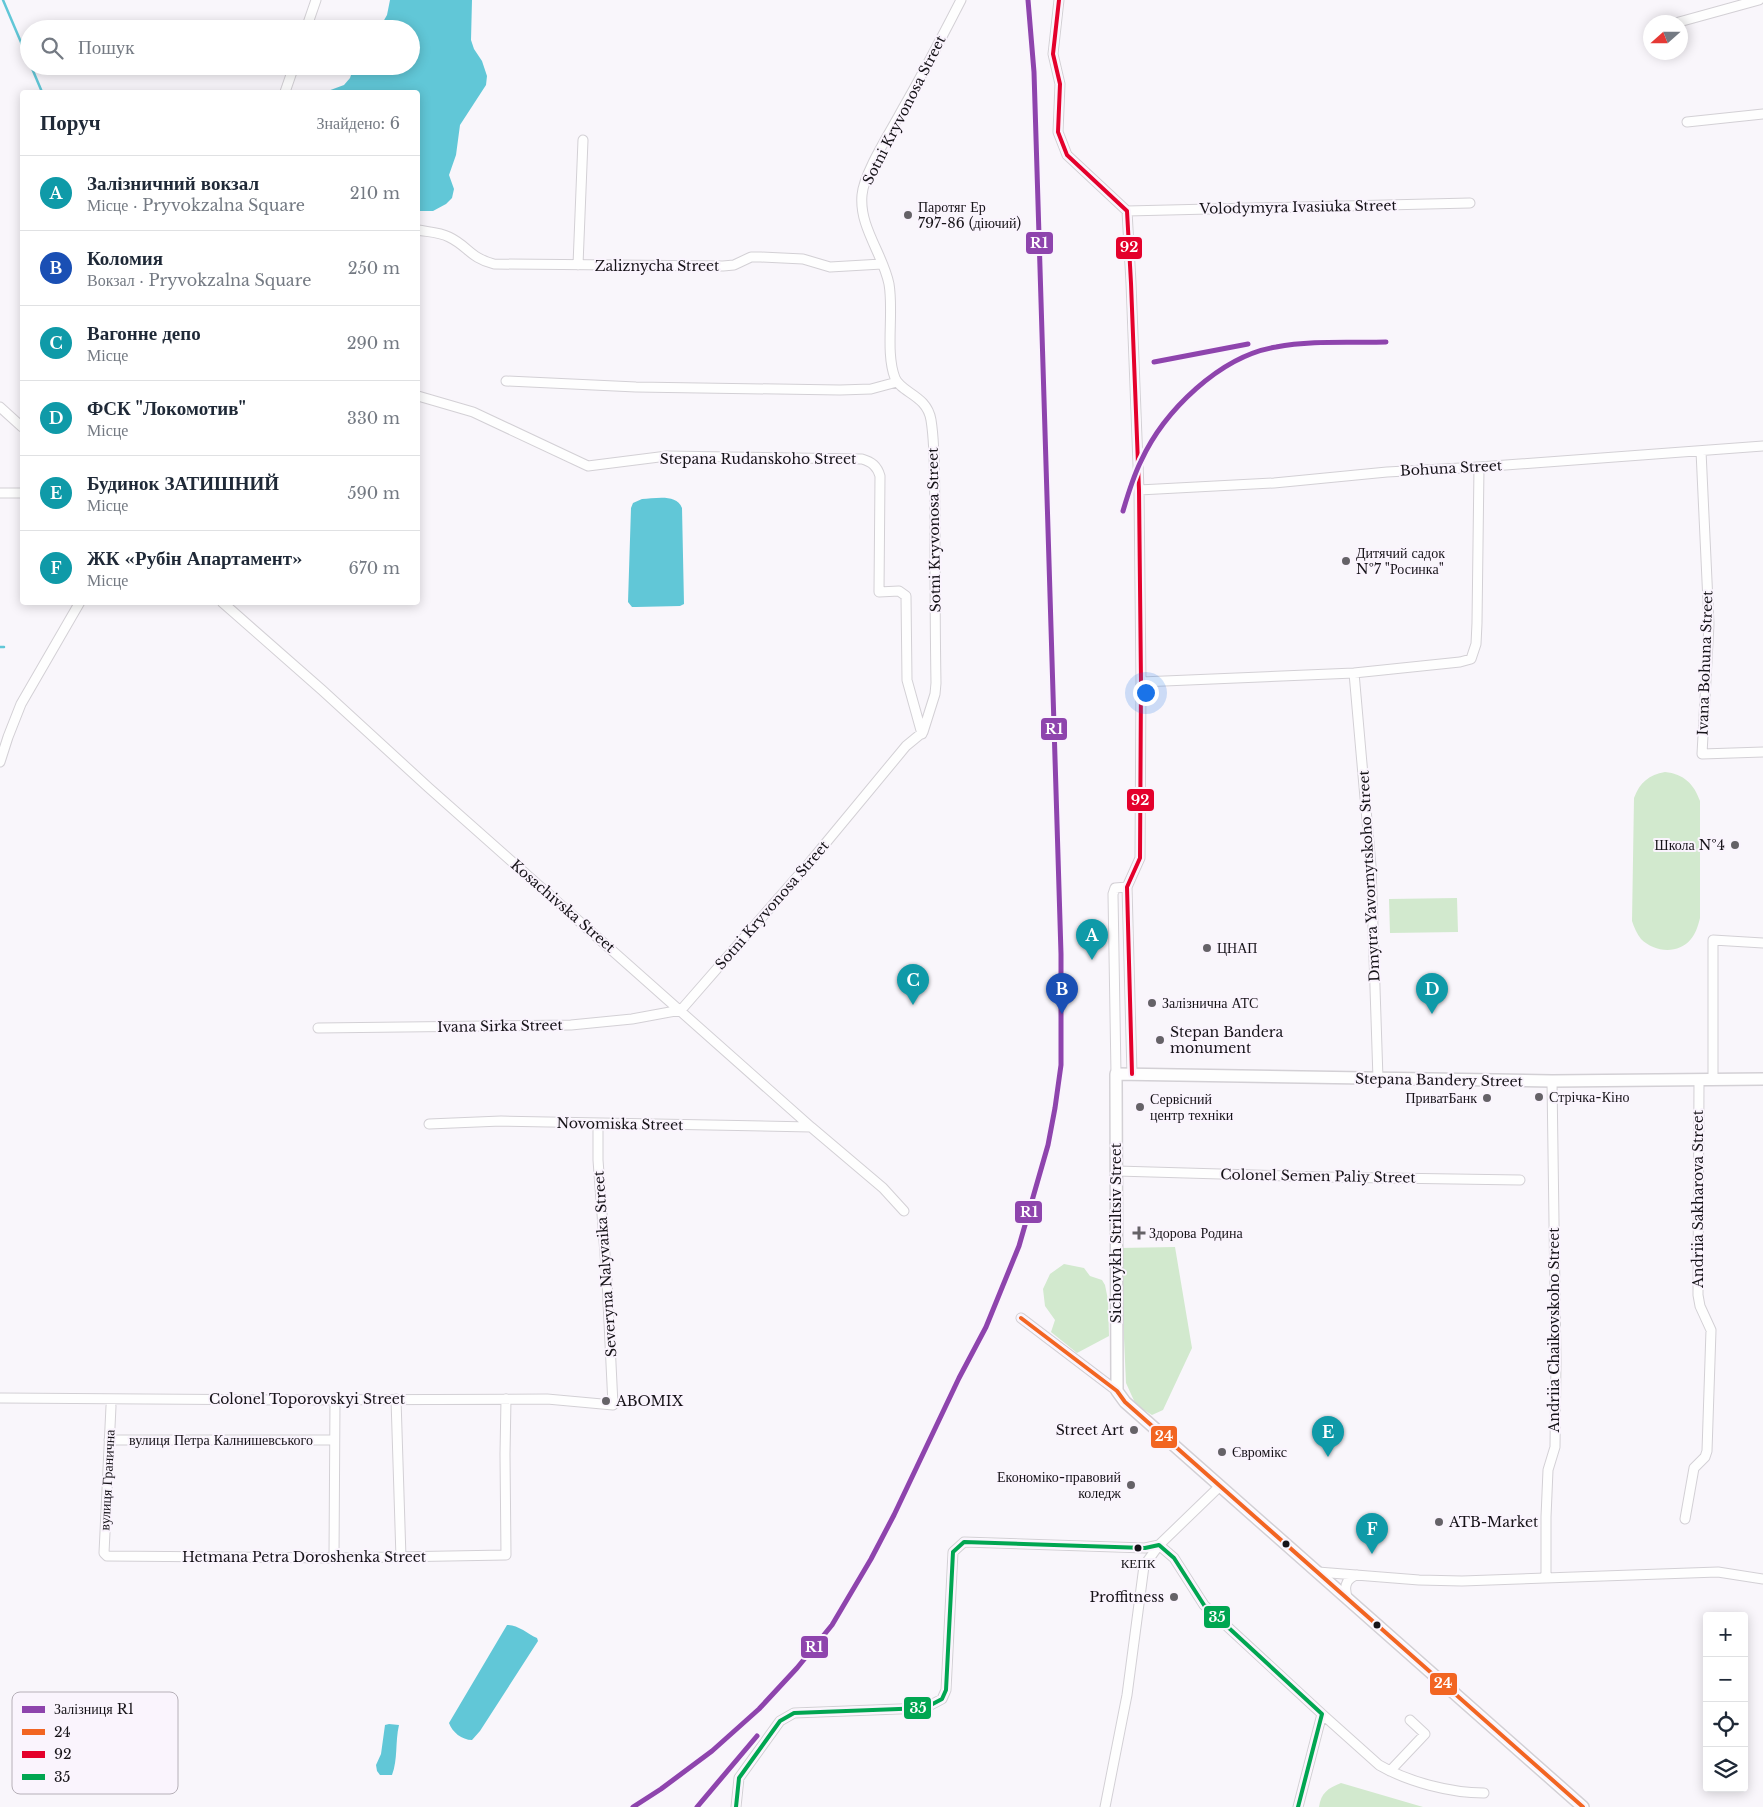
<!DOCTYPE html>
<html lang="uk">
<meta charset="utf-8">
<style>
body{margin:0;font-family:"Libre Baskerville",serif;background:#f2f2f3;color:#1f2937}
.controls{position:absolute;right:15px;bottom:15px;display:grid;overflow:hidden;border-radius:5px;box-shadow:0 2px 12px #0003}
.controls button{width:45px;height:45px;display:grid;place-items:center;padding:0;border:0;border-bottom:1px solid #e0e1e3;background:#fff;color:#1f2937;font:25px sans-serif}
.compass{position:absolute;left:1643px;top:15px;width:45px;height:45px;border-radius:50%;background:#fff;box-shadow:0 2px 12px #0003;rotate:249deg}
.you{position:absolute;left:1145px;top:692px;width:18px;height:18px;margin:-12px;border:4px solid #fff;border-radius:50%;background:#1a73e8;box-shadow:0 0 0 8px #1a73e833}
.badge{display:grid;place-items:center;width:32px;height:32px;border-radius:50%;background:#656267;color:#fff;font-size:16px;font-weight:700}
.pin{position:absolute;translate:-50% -41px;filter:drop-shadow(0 1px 2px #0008)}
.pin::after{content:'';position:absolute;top:26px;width:18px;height:15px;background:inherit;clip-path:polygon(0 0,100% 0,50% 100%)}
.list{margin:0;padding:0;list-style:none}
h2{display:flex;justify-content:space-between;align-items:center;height:65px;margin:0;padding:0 20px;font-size:21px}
h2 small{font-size:16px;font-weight:400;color:#747a83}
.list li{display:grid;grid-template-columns:32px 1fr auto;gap:15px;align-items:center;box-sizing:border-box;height:75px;padding:0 20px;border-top:1px solid #e0e1e3}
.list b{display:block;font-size:19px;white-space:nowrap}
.list p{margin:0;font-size:16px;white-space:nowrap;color:#747a83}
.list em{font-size:16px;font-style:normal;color:#747a83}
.icon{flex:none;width:28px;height:28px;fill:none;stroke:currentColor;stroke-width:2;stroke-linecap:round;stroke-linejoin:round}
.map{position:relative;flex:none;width:1763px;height:1807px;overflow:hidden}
.search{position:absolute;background:#fff;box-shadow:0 2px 12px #0003;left:20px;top:20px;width:400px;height:55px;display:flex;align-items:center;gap:12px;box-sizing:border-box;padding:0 18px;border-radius:28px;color:#747a83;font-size:19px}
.panel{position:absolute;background:#fff;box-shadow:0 2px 12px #0003;left:20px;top:90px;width:400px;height:515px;border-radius:5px}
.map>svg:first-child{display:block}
.green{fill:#d2e9ce}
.water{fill:#61c7d7}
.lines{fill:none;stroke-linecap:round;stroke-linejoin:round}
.stream{stroke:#61c7d7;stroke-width:2.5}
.minor-casing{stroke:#d3d0d5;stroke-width:11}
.tertiary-casing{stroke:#d3d0d5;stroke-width:14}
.minor{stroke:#fefefe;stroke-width:9}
.tertiary{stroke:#fefefe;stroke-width:11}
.bus-1-casing{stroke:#faf4fd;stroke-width:8}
.bus-2-casing{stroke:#faf4fd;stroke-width:8}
.bus-3-casing{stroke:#faf4fd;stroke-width:8}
.bus-1{stroke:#f26522;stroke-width:4}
.bus-2{stroke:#e4002b;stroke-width:4}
.bus-3{stroke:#00a651;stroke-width:4}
.rail-1-casing{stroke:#faf4fd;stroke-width:9}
.rail-1{stroke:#8e44ad;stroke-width:5}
.poi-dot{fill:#656267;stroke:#faf4fd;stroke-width:2}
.bus-dot{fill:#161318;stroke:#faf4fd;stroke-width:2}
.labels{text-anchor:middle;stroke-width:4;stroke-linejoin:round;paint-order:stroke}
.bus-label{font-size:13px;fill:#161318;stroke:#faf4fd}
.street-label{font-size:14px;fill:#161318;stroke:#faf4fd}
.poi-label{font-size:14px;fill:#161318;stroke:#faf4fd;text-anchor:start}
.key{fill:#faf4fd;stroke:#b6b0b8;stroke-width:1}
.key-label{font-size:14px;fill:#161318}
.line-badge{stroke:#faf4fd;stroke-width:2}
.badge-label{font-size:14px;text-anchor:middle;font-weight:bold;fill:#fff}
</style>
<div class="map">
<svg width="1763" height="1807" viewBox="0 0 1763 1807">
<rect width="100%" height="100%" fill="#f9f6fb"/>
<path class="green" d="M1665 772C1684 774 1694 784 1700 801V918C1698 926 1696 933 1691 939 1678 955 1654 952 1641 939 1637 934 1634 927 1632 921L1634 798C1640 782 1649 775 1665 772Z
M1457 898 1458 932 1390 933 1389 899Z
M1175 1247 1192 1348 1163 1410 1152 1415 1136 1405 1126 1383 1120 1248Z
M1064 1264 1084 1268 1090 1276 1102 1280 1105 1285 1108 1300 1109 1336 1077 1353 1051 1332 1055 1320 1045 1306 1043 1289 1050 1274Z
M1341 1783 1423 1807H1319C1321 1793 1328 1788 1341 1783Z"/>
<path class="water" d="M390 0H472L471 40 474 49 482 61 487 76 486 85 460 125 456 155 449 175 454 189 452 198 446 204 433 211H418V92H325L344 85 350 78 354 66H411V29H379L387 15Z
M642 499C654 499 676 493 682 508L684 604 680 606 636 607H632L628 602 631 508 633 503Z
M507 1625C517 1624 528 1634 537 1638L538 1641 480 1731 472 1740C462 1740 452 1732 449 1723Z
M389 1724 399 1725C395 1742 398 1759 392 1775H380L377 1771 376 1765 381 1754 385 1725Z"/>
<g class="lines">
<path class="stream" d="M3 0 29 61
M31 66 42 92
M0 647H4"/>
<g class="minor-casing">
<path id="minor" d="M1059 0 1053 54 1060 84 1058 132 1067 155 1127 211 1131 283 1139 490 1141 682 1140 858 1127 887 1132 1074
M1679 22 1759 0
M306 29 316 0
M285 92 294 66
M1687 122 1763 114
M1127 211 1470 203
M418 230C428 232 439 232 449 237 468 246 470 258 494 264L723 266 734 265 751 257H761L803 259 830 267 882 264
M578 265 583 140
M506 381 636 387 840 390 871 389 897 382
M418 396 473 412 588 466 667 456 862 459C872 462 877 466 880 476L879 592 899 591 906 596 907 680 922 734
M0 407 22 427
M1701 451 1709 624 1702 754 1763 752
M1139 490 1274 483 1387 472 1479 467 1763 446
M0 493H22
M222 602 322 690 429 788 811 1127 883 1188 904 1211
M1354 673 1371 866 1378 1079
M1141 682 1354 673 1460 662 1471 659 1476 644 1477 623 1479 467
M0 762 8 737 21 704 80 602
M681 1010 810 862 906 746 923 732 935 694 936 683C935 628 935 573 935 518 934 486 936 451 931 420 927 395 901 393 895 378 885 352 894 313 889 284 883 254 859 227 862 195 864 172 891 131 902 110 923 74 942 37 961 0
M318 1028 571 1025 632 1019 681 1010
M1116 1074 1113 894 1115 888 1127 887
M1713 1080V940L1763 943
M429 1124 501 1121 811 1127
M1117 1171 1323 1177 1520 1180
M1021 1318 1117 1391
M0 1398 278 1400 547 1399 613 1405 607 1281 598 1160V1124
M396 1399 401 1558
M111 1406 104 1553 107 1556 334 1558 506 1555 505 1454 506 1399
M109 1440H334
M1685 1519 1694 1468 1705 1457 1707 1451 1711 1330 1700 1306 1698 1295 1699 1080
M334 1558 335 1399
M1318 1572 1419 1580 1462 1581 1718 1572 1763 1579
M1546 1578V1517L1548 1470 1555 1447 1556 1362 1552 1081
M1348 1600C1344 1589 1344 1579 1357 1575
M1322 1714 1379 1765C1408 1782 1451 1793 1484 1793
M1390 1771 1425 1734 1410 1720
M736 1807 739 1778 780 1721 794 1713 925 1708 942 1699 946 1690 953 1552 964 1542 1145 1548 1159 1545 1174 1558 1204 1605 1322 1714 1298 1807
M1105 1807 1127 1695 1144 1566 1159 1545 1220 1486"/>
</g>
<g class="tertiary-casing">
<path id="tertiary" d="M1583 1807 1125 1402 1117 1391 1116 1074 1552 1081 1763 1079"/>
</g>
<use href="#minor" class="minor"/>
<use href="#tertiary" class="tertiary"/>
<g class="bus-1-casing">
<path id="bus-1" d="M1021 1318 1117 1391 1125 1402 1583 1807"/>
</g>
<g class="bus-2-casing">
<path id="bus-2" d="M1059 0 1053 54 1060 84 1058 132 1067 155 1127 211 1131 283 1139 490 1141 682 1140 858 1127 887 1132 1074"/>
</g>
<g class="bus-3-casing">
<path id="bus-3" d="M736 1807 739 1778 780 1721 794 1713 925 1708 942 1699 946 1690 953 1552 964 1542 1145 1548 1159 1545 1174 1558 1204 1605 1322 1714 1298 1807"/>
</g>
<use href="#bus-1" class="bus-1"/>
<use href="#bus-2" class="bus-2"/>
<use href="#bus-3" class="bus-3"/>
<g class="rail-1-casing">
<path id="rail-1" d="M1154 362 1248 344
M1123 511C1128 494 1133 477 1141 461 1164 411 1220 356 1276 347 1311 340 1349 343 1386 342
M633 1807 661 1789 712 1751 759 1709 797 1668 832 1625 871 1559 894 1515 959 1378 986 1327 1019 1246 1048 1145 1055 1108 1061 1065V954L1034 72 1028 0
M697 1807 757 1736"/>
</g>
<use href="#rail-1" class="rail-1"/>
</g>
<g class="poi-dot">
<circle cx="908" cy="215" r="5"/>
<circle cx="1346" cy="561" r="5"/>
<circle cx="1735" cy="845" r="5"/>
<circle cx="1207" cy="948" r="5"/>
<circle cx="1152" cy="1003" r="5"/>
<circle cx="1160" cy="1040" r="5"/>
<circle cx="1539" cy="1097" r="5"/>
<circle cx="1487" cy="1098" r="5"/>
<circle cx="1140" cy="1107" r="5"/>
<path d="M1136.5 1225.5h5v5h5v5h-5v5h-5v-5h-5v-5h5z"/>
<circle cx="606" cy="1401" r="5"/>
<circle cx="1134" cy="1430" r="5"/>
<circle cx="1222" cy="1452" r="5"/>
<circle cx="1131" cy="1485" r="5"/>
<circle cx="1439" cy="1522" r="5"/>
<circle cx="1174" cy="1597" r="5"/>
</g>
<g class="bus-dot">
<circle cx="1286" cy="1544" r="4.5"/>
<circle cx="1138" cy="1548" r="4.5"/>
<circle cx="1377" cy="1625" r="4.5"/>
</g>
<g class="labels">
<g class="bus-label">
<text x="1138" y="1568">КЕПК</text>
</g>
<g class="street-label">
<text transform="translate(904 110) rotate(-63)" y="5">Sotni Kryvonosa Street</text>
<text transform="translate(1298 207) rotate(-1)" y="5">Volodymyra Ivasiuka Street</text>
<text x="657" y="271">Zaliznycha Street</text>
<text x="758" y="464">Stepana Rudanskoho Street</text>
<text transform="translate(1451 468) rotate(-3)" y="5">Bohuna Street</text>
<text transform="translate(934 530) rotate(-91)" y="5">Sotni Kryvonosa Street</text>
<text transform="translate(1705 663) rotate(-88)" y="5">Ivana Bohuna Street</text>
<text transform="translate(1369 876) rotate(-93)" y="5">Dmytra Yavornytskoho Street</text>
<text transform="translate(772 905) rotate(-49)" y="5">Sotni Kryvonosa Street</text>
<text transform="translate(563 906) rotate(41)" y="5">Kosachivska Street</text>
<text transform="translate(500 1026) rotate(-1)" y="5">Ivana Sirka Street</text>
<text transform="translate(1439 1080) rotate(1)" y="5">Stepana Bandery Street</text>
<text transform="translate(620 1124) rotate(1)" y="5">Novomiska Street</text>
<text transform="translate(1318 1176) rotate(1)" y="5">Colonel Semen Paliy Street</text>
<text transform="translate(1698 1199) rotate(-90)" y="5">Andriia Sakharova Street</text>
<text transform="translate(1116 1233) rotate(-90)" y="5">Sichovykh Striltsiv Street</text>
<text transform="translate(605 1264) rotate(-94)" y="5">Severyna Nalyvaika Street</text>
<text transform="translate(1554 1330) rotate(-90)" y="5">Andriia Chaikovskoho Street</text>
<text x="307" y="1404">Colonel Toporovskyi Street</text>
<text x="221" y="1445">вулиця Петра Калнишевського</text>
<text transform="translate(107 1480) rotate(-87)" y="5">вулиця Гранична</text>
<text x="304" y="1562">Hetmana Petra Doroshenka Street</text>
</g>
<g class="poi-label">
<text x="918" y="212">Паротяг Ер<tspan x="918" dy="16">797-86 (діючий)</tspan></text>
<text x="1356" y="558">Дитячий садок<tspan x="1356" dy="16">№7 "Росинка"</tspan></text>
<text x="1725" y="850" text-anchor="end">Школа №4</text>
<text x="1217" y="953">ЦНАП</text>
<text x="1162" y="1008">Залізнична АТС</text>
<text x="1170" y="1037">Stepan Bandera<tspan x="1170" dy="16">monument</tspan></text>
<text x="1549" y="1102">Стрічка-Кіно</text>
<text x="1477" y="1103" text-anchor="end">ПриватБанк</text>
<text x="1150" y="1104">Сервісний<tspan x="1150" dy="16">центр техніки</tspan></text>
<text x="1149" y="1238">Здорова Родина</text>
<text x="616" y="1406">ABOMIX</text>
<text x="1124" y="1435" text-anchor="end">Street Art</text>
<text x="1232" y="1457">Євромікс</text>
<text x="1121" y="1482" text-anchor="end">Економіко-правовий<tspan x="1121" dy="16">коледж</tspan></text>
<text x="1449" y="1527">ATB-Market</text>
<text x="1164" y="1602" text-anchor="end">Proffitness</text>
</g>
</g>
<rect x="12" y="1692" width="166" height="102" rx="8" class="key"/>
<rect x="22" y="1706" width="23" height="7" fill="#8e44ad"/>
<rect x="22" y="1729" width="23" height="6" fill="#f26522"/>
<rect x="22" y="1751" width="23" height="7" fill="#e4002b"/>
<rect x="22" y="1774" width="23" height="6" fill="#00a651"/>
<g class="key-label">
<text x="54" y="1714">Залізниця R1</text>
<text x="54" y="1737">24</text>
<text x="54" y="1759">92</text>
<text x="54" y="1782">35</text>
</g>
<g class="line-badge">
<rect x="1025" y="231" width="29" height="24" rx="5" fill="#8e44ad"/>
<rect x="1115" y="236" width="28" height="24" rx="5" fill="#e4002b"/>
<rect x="1040" y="717" width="28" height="24" rx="5" fill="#8e44ad"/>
<rect x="1126" y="788" width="29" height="24" rx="5" fill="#e4002b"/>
<rect x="1014" y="1200" width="29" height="24" rx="5" fill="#8e44ad"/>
<rect x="1150" y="1425" width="28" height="24" rx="5" fill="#f26522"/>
<rect x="1203" y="1605" width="28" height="24" rx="5" fill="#00a651"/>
<rect x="800" y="1635" width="29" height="24" rx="5" fill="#8e44ad"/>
<rect x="1429" y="1672" width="29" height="24" rx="5" fill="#f26522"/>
<rect x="903" y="1696" width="29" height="24" rx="5" fill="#00a651"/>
</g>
<g class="badge-label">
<text x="1039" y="248">R1</text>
<text x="1129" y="252">92</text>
<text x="1054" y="734">R1</text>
<text x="1140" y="805">92</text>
<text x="1029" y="1217">R1</text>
<text x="1164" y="1441">24</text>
<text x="1217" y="1622">35</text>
<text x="814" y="1652">R1</text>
<text x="1443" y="1688">24</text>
<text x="918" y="1713">35</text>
</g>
</svg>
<div class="controls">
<button>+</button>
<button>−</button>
<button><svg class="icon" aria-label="locate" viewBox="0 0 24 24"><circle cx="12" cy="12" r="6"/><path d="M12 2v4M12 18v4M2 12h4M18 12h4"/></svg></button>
<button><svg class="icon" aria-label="layers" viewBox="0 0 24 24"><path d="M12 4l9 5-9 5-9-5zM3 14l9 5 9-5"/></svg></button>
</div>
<svg class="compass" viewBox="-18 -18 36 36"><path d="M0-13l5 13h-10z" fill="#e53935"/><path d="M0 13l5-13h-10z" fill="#747a83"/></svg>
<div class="you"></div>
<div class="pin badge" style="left:1092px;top:960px;background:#0f9aa8">A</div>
<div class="pin badge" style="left:1062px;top:1014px;background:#1a4fb4">B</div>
<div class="pin badge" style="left:913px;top:1005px;background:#0f9aa8">C</div>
<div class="pin badge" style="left:1432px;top:1014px;background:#0f9aa8">D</div>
<div class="pin badge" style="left:1328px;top:1457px;background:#0f9aa8">E</div>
<div class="pin badge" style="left:1372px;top:1554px;background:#0f9aa8">F</div>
<div class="search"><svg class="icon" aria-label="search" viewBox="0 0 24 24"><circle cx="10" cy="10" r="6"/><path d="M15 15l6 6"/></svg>Пошук</div>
<section class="panel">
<h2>Поруч<small>Знайдено: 6</small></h2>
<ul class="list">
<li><span class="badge" style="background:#0f9aa8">A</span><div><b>Залізничний вокзал</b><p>Місце · Pryvokzalna Square</p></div><em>210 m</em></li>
<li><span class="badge" style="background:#1a4fb4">B</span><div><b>Коломия</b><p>Вокзал · Pryvokzalna Square</p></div><em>250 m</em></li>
<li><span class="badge" style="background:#0f9aa8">C</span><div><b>Вагонне депо</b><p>Місце</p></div><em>290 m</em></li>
<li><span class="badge" style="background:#0f9aa8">D</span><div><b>ФСК &quot;Локомотив&quot;</b><p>Місце</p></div><em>330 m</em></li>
<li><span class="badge" style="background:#0f9aa8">E</span><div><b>Будинок ЗАТИШНИЙ</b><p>Місце</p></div><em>590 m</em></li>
<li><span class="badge" style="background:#0f9aa8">F</span><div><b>ЖК «Рубін Апартамент»</b><p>Місце</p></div><em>670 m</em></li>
</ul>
</section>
</div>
